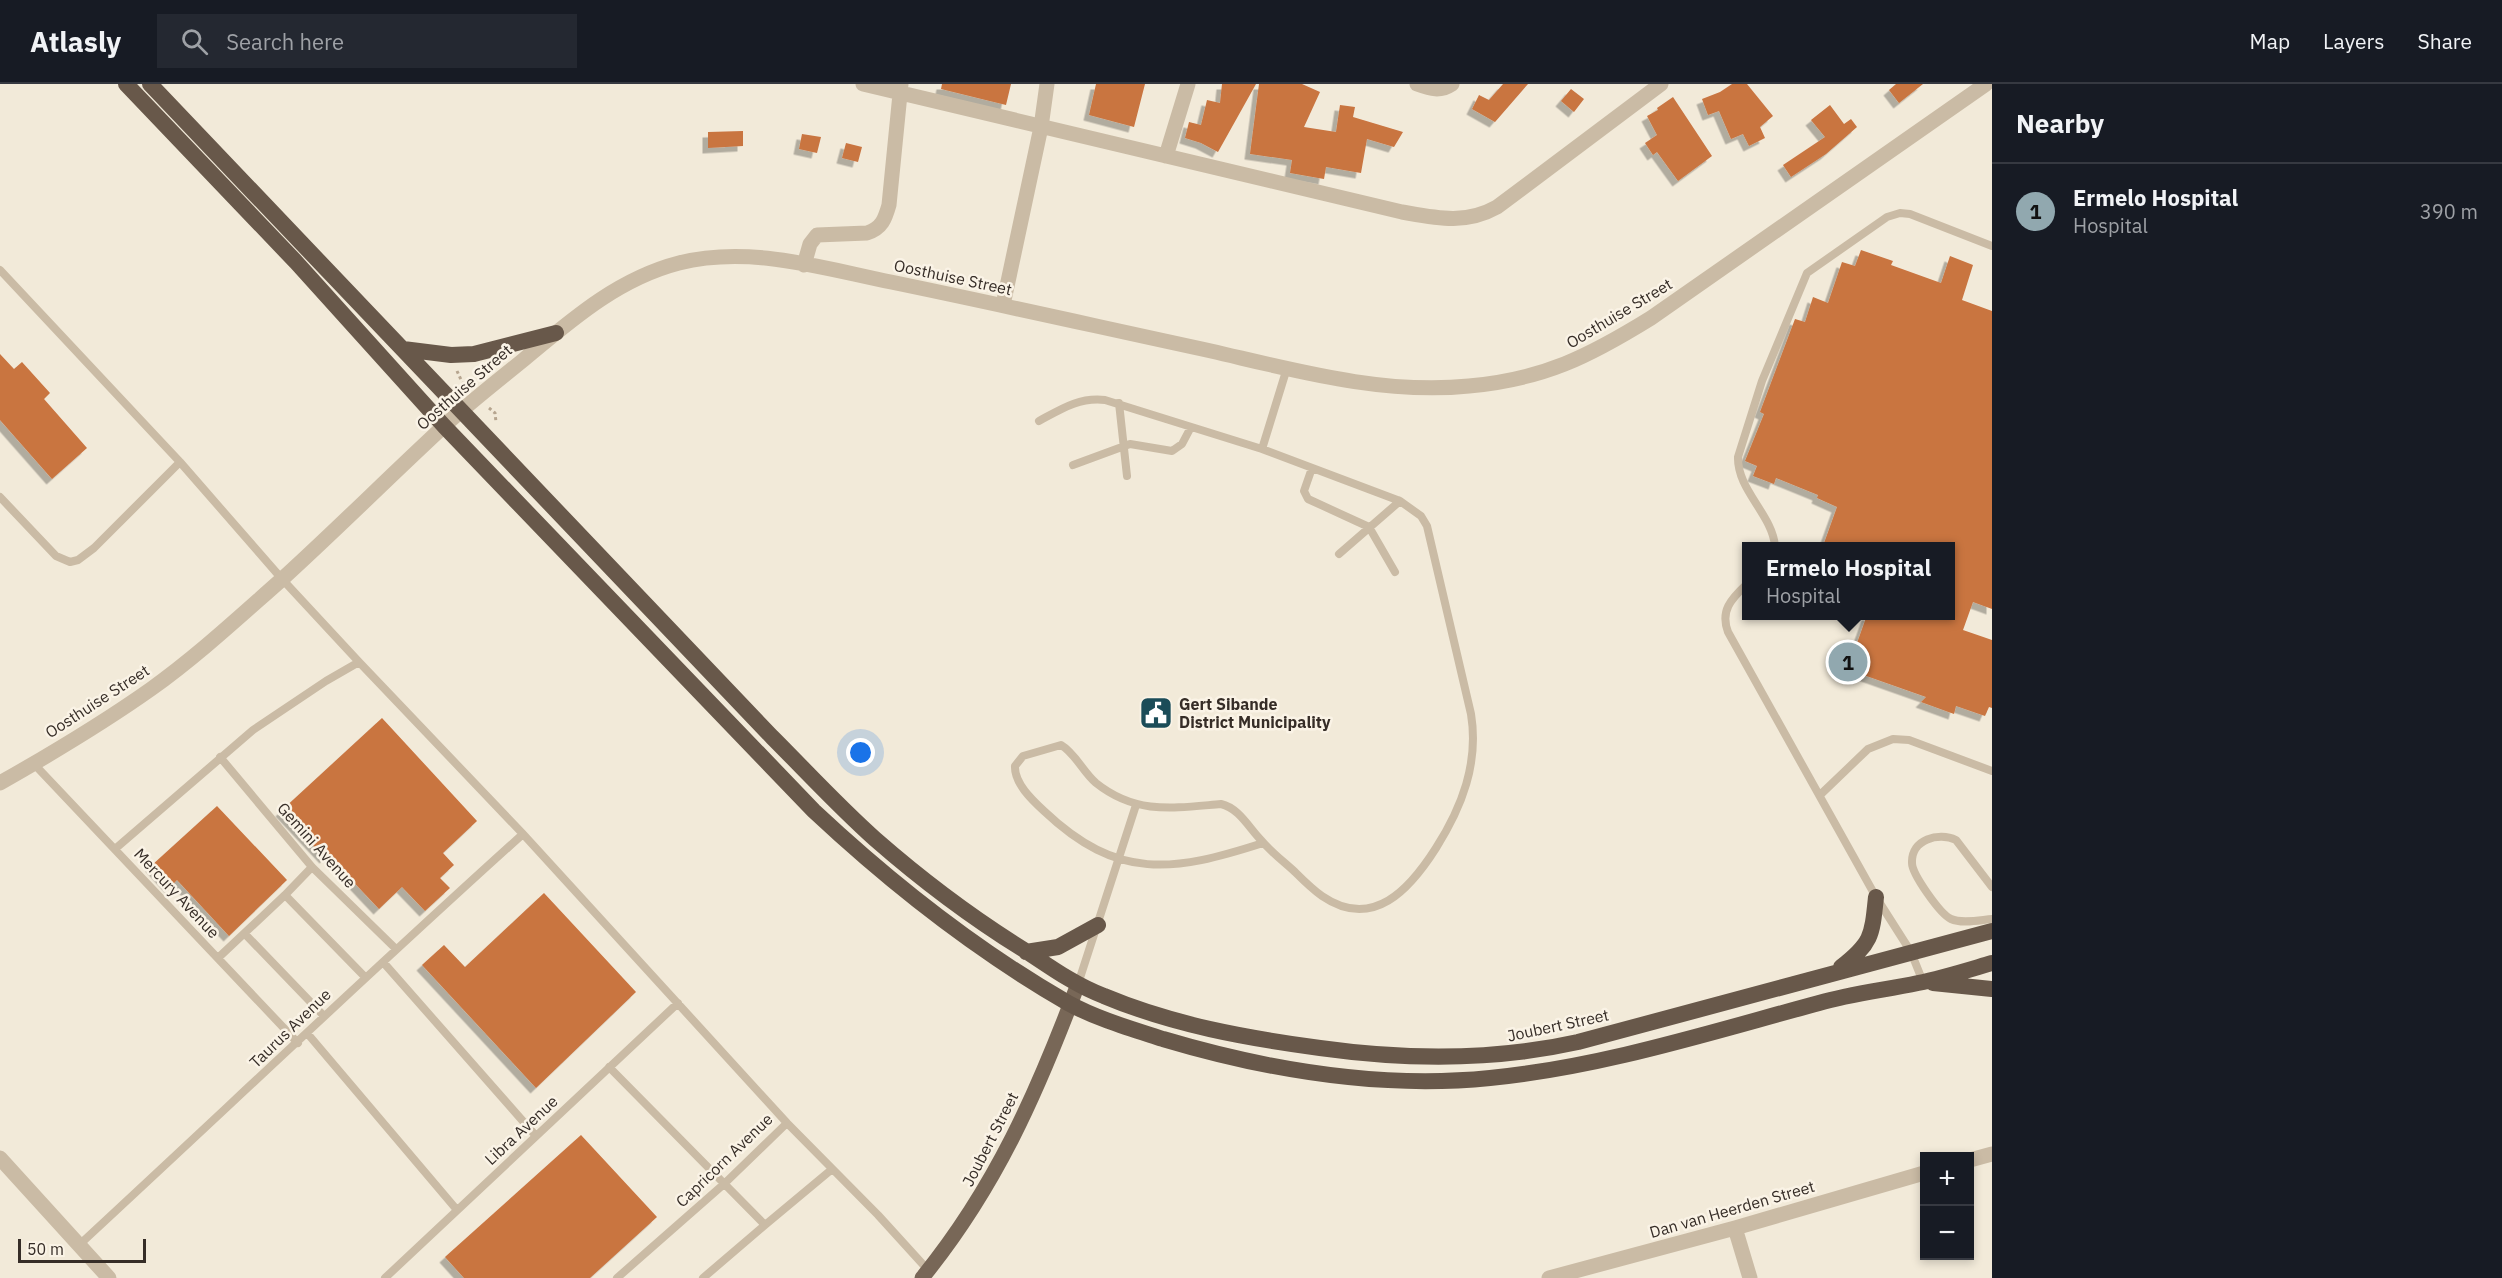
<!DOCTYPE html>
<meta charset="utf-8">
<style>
body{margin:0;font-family:"IBM Plex Sans",sans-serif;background:#242831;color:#f1f3f6}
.controls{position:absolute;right:18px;bottom:18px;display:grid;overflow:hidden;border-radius:0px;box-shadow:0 3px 9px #0003}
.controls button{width:54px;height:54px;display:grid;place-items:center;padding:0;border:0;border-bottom:2px solid #363941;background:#171b24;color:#f1f3f6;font:30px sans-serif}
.scale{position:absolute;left:18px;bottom:15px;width:128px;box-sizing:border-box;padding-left:6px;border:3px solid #362d27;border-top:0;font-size:16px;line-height:21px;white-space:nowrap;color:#362d27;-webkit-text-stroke:4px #faf3e6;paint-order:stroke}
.you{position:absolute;left:861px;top:669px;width:21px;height:21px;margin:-15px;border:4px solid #fff;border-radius:50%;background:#1a73e8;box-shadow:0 0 0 9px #1a73e833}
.badge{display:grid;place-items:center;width:39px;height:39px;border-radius:50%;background:#91a8af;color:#111;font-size:20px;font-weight:700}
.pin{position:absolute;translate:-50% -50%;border:3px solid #fff;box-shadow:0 2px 6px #0006}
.popup{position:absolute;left:1742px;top:458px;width:213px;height:78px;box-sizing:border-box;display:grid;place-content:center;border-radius:0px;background:#171b24;filter:drop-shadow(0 2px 4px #0005);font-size:20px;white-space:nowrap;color:#9ea1a6}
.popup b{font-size:22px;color:#f1f3f6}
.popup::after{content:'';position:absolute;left:50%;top:100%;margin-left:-12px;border:12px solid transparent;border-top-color:#171b24}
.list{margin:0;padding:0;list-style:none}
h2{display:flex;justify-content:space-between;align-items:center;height:78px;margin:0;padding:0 24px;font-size:26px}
h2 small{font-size:20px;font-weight:400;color:#9ea1a6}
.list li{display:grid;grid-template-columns:39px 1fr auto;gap:18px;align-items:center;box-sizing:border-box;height:96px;padding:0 24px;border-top:2px solid #363941}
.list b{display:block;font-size:22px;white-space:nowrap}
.list p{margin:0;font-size:20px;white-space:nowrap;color:#9ea1a6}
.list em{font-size:20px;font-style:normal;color:#9ea1a6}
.icon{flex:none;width:33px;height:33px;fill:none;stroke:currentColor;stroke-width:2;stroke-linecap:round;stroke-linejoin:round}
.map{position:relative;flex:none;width:1992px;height:1194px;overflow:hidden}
header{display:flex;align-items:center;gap:36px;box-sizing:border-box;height:84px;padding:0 30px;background:#171b24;border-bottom:2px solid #363941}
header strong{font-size:28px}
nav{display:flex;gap:33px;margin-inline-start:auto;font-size:21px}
.search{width:420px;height:54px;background:#242831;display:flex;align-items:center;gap:15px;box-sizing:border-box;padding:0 21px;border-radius:0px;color:#9ea1a6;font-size:22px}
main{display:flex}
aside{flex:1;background:#171b24}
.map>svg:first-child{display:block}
.building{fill:#c97440;filter:url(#shadow)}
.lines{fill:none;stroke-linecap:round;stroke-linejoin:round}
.path{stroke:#b6a58f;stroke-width:3;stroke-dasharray:3 3;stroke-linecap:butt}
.service{stroke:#cabba5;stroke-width:8}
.minor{stroke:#cabba5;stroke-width:15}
.primary{stroke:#786757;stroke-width:15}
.trunk{stroke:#68584a;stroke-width:16}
.labels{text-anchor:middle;stroke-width:5;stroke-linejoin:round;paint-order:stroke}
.street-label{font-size:16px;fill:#362d27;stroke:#faf3e6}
.poi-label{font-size:16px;font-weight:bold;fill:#362d27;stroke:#faf3e6;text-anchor:start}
</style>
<header>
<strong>Atlasly</strong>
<div class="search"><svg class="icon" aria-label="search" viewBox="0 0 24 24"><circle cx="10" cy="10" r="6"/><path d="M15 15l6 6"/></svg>Search here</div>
<nav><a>Map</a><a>Layers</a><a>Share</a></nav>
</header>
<main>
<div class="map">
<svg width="1992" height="1194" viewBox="0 0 1992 1194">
<defs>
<filter id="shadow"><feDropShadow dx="-5.5" dy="5.5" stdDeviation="0" flood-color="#0004"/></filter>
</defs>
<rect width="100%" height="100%" fill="#f2ead9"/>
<path class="building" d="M942 0H1011L1006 21 941 5Z
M1096 0H1145L1134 43 1089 31Z
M1222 0H1256L1218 68 1201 59 1185 54 1189 38 1201 41 1207 16 1220 19Z
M1259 0H1302L1320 8 1304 43 1336 48 1340 21 1355 23 1353 33 1403 48 1394 63 1367 55 1361 89 1326 83 1324 95 1290 89 1292 76 1250 70Z
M1503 0H1528L1495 38 1472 25 1479 11 1489 16Z
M1732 0H1747L1773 32 1760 43 1765 54 1749 62 1743 50 1731 55 1719 27 1708 31 1702 15 1720 8Z
M1896 0H1923L1899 19 1889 6Z
M1571 5 1584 15 1574 28 1561 17Z
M1673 13 1712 72 1678 97 1657 68 1653 71 1645 59 1657 51 1647 32 1658 26 1657 24Z
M1830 21 1844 40 1851 35 1857 43 1826 70 1791 93 1783 81 1825 53 1811 36Z
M743 47V62L708 64V48Z
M802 50 821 53 817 69 799 65Z
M846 59 862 63 858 78 842 74Z
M1861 166 1893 177 1891 181 1941 199 1950 172 1973 181 1962 216 1992 227V525L1973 518 1963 546 1992 556V624L1989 623 1985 632 1956 622 1954 630 1921 618 1926 613 1855 588 1858 578 1851 576 1867 531H1950V462H1823L1837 423 1817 414 1818 411 1776 394 1774 400 1753 392 1757 382 1745 377 1764 330 1760 328 1795 235 1805 238 1813 213 1828 219 1842 178 1855 182Z
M0 270 14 285 22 278 50 309 44 315 87 364 52 395 0 336Z
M382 634 477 737 443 769 454 781 440 794 450 804 425 827 402 803 379 825 328 771 325 774 281 727Z
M217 722 287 796 229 852 177 796 170 803 151 782Z
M544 809 636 908 536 1004 422 881 444 861 465 883Z
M581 1051 657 1133 590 1194H464L445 1173Z"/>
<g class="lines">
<path class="path" d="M457 287 462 298
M489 324 495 329 496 338"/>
<path class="service" d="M0 186 180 378 282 495 359 578 523 750 787 1039 724 1100 617 1194
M1119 319 1127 392
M1039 337C1061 325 1079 313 1105 316L1262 365 1400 417 1421 432 1427 442 1471 630C1479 679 1462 723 1436 764 1410 805 1373 847 1322 812 1312 805 1303 796 1295 788 1283 777 1271 768 1261 756 1249 744 1239 724 1221 720 1174 724 1136 731 1096 699 1083 688 1075 669 1061 661L1023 672 1015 682C1014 699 1032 716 1044 727 1118 797 1173 788 1263 759
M1262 365 1287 284
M1073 381 1130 360 1172 367 1182 360 1191 343
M1312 384 1304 407 1308 415 1369 443 1395 488
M0 413 56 472 70 478 78 476 94 464 180 378
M1775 462C1772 430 1737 406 1738 373L1762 297 1807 189 1887 133 1900 129 1910 130 1992 162
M1339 470 1400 417
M1746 501C1731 515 1720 527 1728 548L1876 813 1911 868 1923 898
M220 673 312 783 396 865
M34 680 298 959
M1820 711 1868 665 1893 655 1909 656 1992 687
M115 765 253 646 326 597 359 578
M1992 803 1956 756C1939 748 1911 755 1912 779 1912 790 1940 830 1951 835 1962 840 1980 836 1992 835
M285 811 365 893
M245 850 324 932
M218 874 285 811 312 783
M383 878 536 1052
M1078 900 1136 721
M307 949 457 1126
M609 983 765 1141 703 1194
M787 1039 878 1131 928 1186
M765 1141 831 1086
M79 1161C227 1024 373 885 523 750
M385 1194 678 919"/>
<path class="minor" d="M863 0 1402 128C1436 134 1465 141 1497 123L1661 0
M1417 0C1431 5 1440 8 1452 0
M1166 72 1188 0
M804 181 810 160 817 151 867 149C882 144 885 135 889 121L901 0
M1003 221 1041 43 1047 0
M0 699C51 670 103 639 151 605 196 573 238 534 280 497 335 447 388 394 443 343 468 320 495 299 522 277 570 237 617 195 679 179 749 161 822 184 891 198 998 220 1104 244 1211 267 1294 286 1383 311 1469 302 1544 295 1588 273 1651 234L1986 0
M0 1074 109 1194
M1970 1076 1992 1070
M1735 1144 1750 1194
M1549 1194 1735 1144 1924 1089"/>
<path class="primary" d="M922 1194C996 1103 1037 1009 1078 900"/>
<path class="trunk" d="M126 0 296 178 444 342 814 727C892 800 976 866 1068 919 1097 935 1132 945 1163 955 1267 986 1381 1005 1490 994 1602 983 1711 948 1819 919 1851 910 1885 906 1918 899 1943 894 1968 886 1992 879
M150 0 772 653C806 687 839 723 875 755 923 797 975 836 1029 869 1053 885 1077 902 1104 912 1173 941 1246 954 1320 964 1406 976 1493 977 1578 958L1992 847
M403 265 451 271 474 270 556 249
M1026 868 1058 863 1098 841
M1841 883C1872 859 1872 852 1876 813
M1933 899 1992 905"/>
</g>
<defs>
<g id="civic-square" transform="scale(1.725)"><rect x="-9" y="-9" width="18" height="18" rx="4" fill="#1b4c58" stroke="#faf3e6"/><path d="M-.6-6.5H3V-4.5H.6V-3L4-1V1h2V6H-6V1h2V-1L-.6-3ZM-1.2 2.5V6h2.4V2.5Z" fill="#fff"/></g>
</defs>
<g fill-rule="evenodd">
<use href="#civic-square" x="1156" y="629"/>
</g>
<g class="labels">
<g class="street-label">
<text transform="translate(953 193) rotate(12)" y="6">Oosthuise Street</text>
<text transform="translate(1619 229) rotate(-31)" y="6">Oosthuise Street</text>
<text transform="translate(464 303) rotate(-41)" y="6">Oosthuise Street</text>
<text transform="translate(97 617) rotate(-33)" y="6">Oosthuise Street</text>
<text transform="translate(317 761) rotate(48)" y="6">Gemini Avenue</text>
<text transform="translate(177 809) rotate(47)" y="6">Mercury Avenue</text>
<text transform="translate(1558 941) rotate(-12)" y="6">Joubert Street</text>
<text transform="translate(290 944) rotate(-44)" y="6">Taurus Avenue</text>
<text transform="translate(521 1046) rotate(-43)" y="6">Libra Avenue</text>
<text transform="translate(990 1055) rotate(-63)" y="6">Joubert Street</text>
<text transform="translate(724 1076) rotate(-44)" y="6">Capricorn Avenue</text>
<text transform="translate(1732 1125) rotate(-16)" y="6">Dan van Heerden Street</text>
</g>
<g class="poi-label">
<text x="1179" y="626">Gert Sibande<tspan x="1179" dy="18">District Municipality</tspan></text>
</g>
</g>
</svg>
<div class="controls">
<button>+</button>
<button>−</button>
</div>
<div class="scale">50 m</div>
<div class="you"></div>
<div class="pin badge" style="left:1848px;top:578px">1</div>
<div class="popup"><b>Ermelo Hospital</b>Hospital</div>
</div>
<aside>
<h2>Nearby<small></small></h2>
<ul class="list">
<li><span class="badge">1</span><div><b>Ermelo Hospital</b><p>Hospital</p></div><em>390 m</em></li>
</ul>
</aside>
</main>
